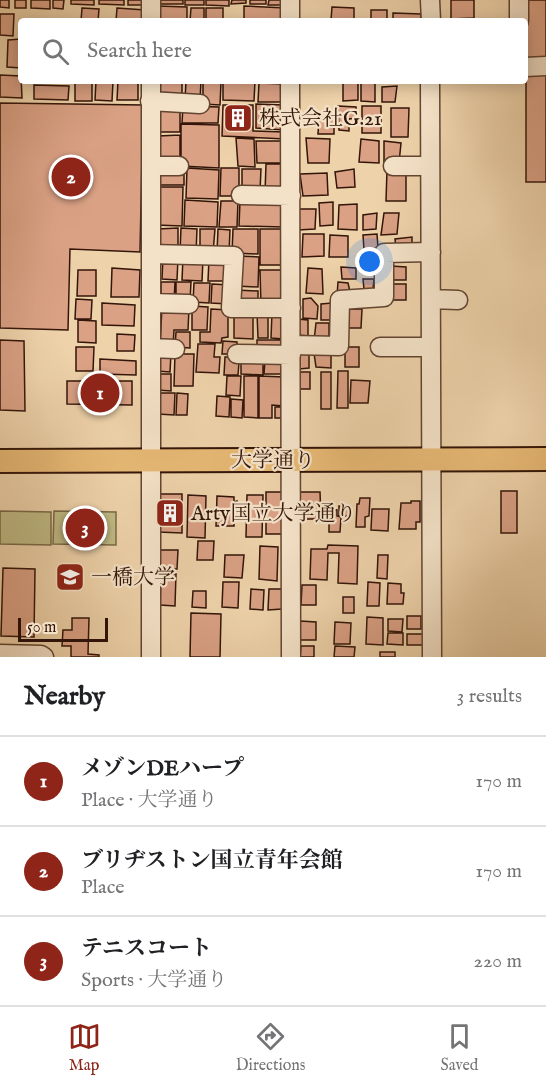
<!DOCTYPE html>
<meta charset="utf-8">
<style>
body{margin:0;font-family:"IM FELL English","Noto Serif JP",serif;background:#f2f2f2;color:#202124}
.scale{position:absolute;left:18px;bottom:15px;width:90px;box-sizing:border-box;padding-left:6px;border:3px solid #331509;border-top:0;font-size:16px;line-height:21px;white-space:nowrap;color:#331509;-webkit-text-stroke:4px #f4e2c8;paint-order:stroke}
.you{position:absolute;left:370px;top:262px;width:21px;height:21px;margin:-15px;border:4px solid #fff;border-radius:50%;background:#1a73e8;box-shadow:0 0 0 9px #1a73e833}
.badge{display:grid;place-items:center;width:39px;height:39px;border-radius:50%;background:#8f2418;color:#fff;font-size:20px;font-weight:700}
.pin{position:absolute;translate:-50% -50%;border:3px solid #fff;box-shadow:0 2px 6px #0006}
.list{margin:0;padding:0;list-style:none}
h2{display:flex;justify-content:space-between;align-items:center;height:78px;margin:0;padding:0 24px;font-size:26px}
h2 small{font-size:20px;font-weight:400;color:#757577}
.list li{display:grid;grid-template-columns:39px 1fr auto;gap:18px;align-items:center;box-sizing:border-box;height:90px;padding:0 24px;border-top:2px solid #e0e0e0}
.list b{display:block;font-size:22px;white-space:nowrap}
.list p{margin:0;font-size:20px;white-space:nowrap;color:#757577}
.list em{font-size:20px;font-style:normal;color:#757577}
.icon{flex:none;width:33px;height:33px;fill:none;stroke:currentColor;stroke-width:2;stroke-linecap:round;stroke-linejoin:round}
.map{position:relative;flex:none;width:546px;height:657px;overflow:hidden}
.search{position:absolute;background:#fff;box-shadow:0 3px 15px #0003;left:18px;right:18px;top:18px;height:66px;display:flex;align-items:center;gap:15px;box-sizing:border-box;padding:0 21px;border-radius:6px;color:#757577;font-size:22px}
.sheet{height:348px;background:#fff}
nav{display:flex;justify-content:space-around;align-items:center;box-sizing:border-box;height:84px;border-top:2px solid #e0e0e0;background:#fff;font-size:16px;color:#757577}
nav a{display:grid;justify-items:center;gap:3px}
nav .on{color:#8f2418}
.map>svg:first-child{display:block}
.green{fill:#bfba84;stroke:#796846;stroke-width:1.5}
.building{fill:#daa185;stroke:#331509;stroke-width:1.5}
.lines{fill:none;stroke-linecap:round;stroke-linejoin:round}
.minor-casing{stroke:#624431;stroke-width:21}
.major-casing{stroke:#331509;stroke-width:26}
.minor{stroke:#f4e2c8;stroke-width:18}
.major{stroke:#e7b975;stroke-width:22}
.labels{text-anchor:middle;stroke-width:4.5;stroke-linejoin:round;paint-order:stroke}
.poi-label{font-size:21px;fill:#331509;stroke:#f4e2c8;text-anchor:start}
.street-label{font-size:21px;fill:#331509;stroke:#f4e2c8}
</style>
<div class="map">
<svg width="546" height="657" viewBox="0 0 546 657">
<rect width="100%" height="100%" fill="#eed2aa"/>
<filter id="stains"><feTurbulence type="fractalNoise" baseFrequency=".00333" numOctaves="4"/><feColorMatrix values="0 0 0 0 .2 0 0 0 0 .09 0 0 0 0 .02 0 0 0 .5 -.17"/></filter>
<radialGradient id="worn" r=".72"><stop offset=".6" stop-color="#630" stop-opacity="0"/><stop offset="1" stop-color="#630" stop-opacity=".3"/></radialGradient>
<path class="green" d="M0 511 51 512V545L0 544Z
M54 511 116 512V545L53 544Z"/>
<path class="building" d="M0 0H9V8L0 7Z
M15 0H26V8H15Z
M31 0H50V9L31 8Z
M53 0H64L63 9 53 8Z
M71 0H94V5L71 4Z
M99 0H124V5L99 4Z
M128 0H147L146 5H128Z
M156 0H183V4H156Z
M185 0H204V5H185Z
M206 0H229V6L206 5Z
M232 0H246V3L231 4Z
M250 0H266V4H250Z
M269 0H284V5H268Z
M451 0H474V18L451 19Z
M525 0H546V64H526Z
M157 6 187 7V21H156Z
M244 6 286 8 285 21H244Z
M332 7 354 8V20H331Z
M82 8 99 9 98 21H81Z
M117 8 145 10V21H116Z
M191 8H204V21H190Z
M206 8H223V21H206Z
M371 10H387V21H371Z
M393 13 421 14V21H393Z
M0 14H14L13 36 0 35Z
M21 39V68L7 67 8 40Z
M546 73V182H526V74Z
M0 75 21 76 22 98 0 97Z
M75 81H92V101H75Z
M96 81H113L112 101 95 100Z
M118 81H138V100H117Z
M157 81H182V100L156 99Z
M186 81H201L200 100H185Z
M203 81 221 82 220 105 203 104Z
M223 81H285V82L255 81 254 101 223 100Z
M343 81H358V100L343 101Z
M361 82H375V102L361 101Z
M259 83 285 84V102H258Z
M34 85 69 86 68 100 34 99Z
M397 86 395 102H382V87Z
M0 103 143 105 140 252 70 249 68 330 0 328Z
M256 104 284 105V130L256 128Z
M155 105 180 106V132H154Z
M223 105H253V131L285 132V139L222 136Z
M183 106 219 107 218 123H182Z
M338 106 356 107 357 118 349 119V131L339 130Z
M362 106H381V133H362Z
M391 108H409L408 137H391Z
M334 117V134H318L319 118Z
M181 124 219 125V168L181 166Z
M180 135V163L158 162V136Z
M236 138 254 139 255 167 238 166Z
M306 138 330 139 329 163H308Z
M361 139 379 141V163L359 162Z
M256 141H285V163H257Z
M384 141 401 143 399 163 384 165Z
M266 164H285V194L265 193Z
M187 168 219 170 218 199 186 198Z
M221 168H239V196H220Z
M242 169H261L260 191 242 192Z
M354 169 355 187 337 188 335 172Z
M184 170V185H157L158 171Z
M387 170H406V201H386Z
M327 173 328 195 303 196 300 174Z
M157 187H183L182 226 156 225Z
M185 200 218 202 217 227 184 226Z
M221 201H238L237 227H219Z
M240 201 284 202V227L239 226Z
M333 202V225L320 226 319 203Z
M357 204V230L338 229 339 205Z
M299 209H316L315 229 298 230Z
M377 213 376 229 363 230V215Z
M384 213H399L397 234 381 235Z
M178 228V252L158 249V229Z
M181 228 197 229 196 253 180 252Z
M200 229H215L213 253 200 252Z
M218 229 230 230 229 253 217 252Z
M233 229H258V254L232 253Z
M260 229H284L283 265H260Z
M303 234H324V256L302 257Z
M377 234 378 248 364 250 363 235Z
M330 235 348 236V257H329Z
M412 237V250L396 249 395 239Z
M238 256 259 257 258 287 236 286Z
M163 257 178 258 177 280 162 279Z
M183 258 203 259 202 281 182 280Z
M209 259H229V281H208Z
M391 266 406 267V280H391Z
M341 267 356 268V279H342Z
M112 268 140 270 139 297H111Z
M308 268 322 269 323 294 306 293Z
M78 270H96V296H77Z
M260 270H284V305H261Z
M363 279H374L373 289H364Z
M161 282H175L174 301 161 300Z
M176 282H191L190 301 176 300Z
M338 282 348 283 351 296H337Z
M194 283H210L209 303 193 302Z
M212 284 229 285 228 304 211 303Z
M390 284H406V300H389Z
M236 290 258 291V306L236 305Z
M311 298 318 306 317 319 303 318V299Z
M76 299 92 300 91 319H75Z
M102 303 135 305 134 326 102 325Z
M332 303V320H321V304Z
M192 306 208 307 207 330H192Z
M162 307 189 308 188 330H174L173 346 160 345Z
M211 309 228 310V337L222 338 221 343 200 342V332H210Z
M345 309H362L361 328H344Z
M257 313H268V338H258Z
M272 313H285L284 339 271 338Z
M234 314 253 315V339L234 338Z
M297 319 308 320V336L297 335Z
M78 320 96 321V343L78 342Z
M316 323H329V342L314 341Z
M176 332H190V348L175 347Z
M117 334 135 335 134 351H117Z
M0 340 24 341 25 411 0 410Z
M257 340H285V353L257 352Z
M223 341 237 342V354H222Z
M198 344H215L214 357H220L219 373 196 372Z
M76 347H94L93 371H76Z
M345 347H359V367H345Z
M157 352 171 353 170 372 157 371Z
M299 352H309V368L299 369Z
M314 353 331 354V368L316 367Z
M175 354H194L193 386H174Z
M225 357H234V362H239L238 375H224Z
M100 359 136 361V375L100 374Z
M241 361 263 362V375L241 374Z
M265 361 283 362V374H264Z
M338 371H348V408H337Z
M300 372H310V389H300Z
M321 372H331V409H321Z
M157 374H171V391L157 390Z
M227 376H241L240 396 226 395Z
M244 376H258V418L244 417Z
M259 376 284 377V406L272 405V418H259Z
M351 380 370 381 368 403H350Z
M67 381H132V405L67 404Z
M159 393H175L174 415 158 414Z
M177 393 188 394 187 415H176Z
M217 396 230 397 229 417 216 416Z
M231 399 243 400 242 418 231 417Z
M275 407H284V418H275Z
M501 491H517V533H501Z
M266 492H285V534H266Z
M296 492H320L321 519H295Z
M158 494H182V533L158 532Z
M188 495 206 496 205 538 187 537Z
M247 495H263L262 537H246Z
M217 496 234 497V502L237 501V508L234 507V526H216Z
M360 498H370L369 516 365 517V527H356L357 504H359Z
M411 501H420V522H416V529H399L401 503H411Z
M339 506H350L349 516H339Z
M329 509 337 510V516L341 517 340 532H329Z
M372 509H389L388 531 371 530Z
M198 541H214L213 560H197Z
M328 545 358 546 357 584 338 583 339 553H328L327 580 310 579 311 549H327Z
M260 546 278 547 277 581 259 579Z
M159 550H178L177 569H158Z
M225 555H244L242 578 224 577Z
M378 555H388L387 579 377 578Z
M3 568 35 569 34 637 1 636Z
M161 574H176L175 606 160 605Z
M223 582H239L238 608 222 607Z
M368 582 380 583 379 606H367Z
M388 583 401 584V593H404L403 604H387Z
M302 585H316V605H301Z
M251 589 264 590 263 610 250 609Z
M269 589H283L282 609 268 610Z
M193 591H206V608L192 607Z
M343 597H354V613H343Z
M191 613 221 614 220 657H190Z
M407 616H421V629H407Z
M367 617 383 618V645L366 644Z
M72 618H89L88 654 99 655V657H71V646H62L63 630H72Z
M388 619H403L402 632 388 631Z
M300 621 316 622V640H299Z
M335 622 351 623 350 644H334Z
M388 633H403V645L387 644Z
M407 634H423V645H407Z
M301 646H314V657H300Z
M335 646 355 647 354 657H334Z
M380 652H395V657H380Z"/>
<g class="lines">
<g class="minor-casing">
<path id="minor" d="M151 0V21
M290 0V21
M430 0 431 21
M519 0V21
M525 67 546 66
M151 81V657
M290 81 291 657
M430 81 432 657
M150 101 200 104
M151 166H179
M393 166H430
M241 195 291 196
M151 254 234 256 231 308H291
M431 299 458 300
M151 303 189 304
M291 345 339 346 340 300 384 297V253L431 252
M380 347H431
M151 348 175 349
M237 354 291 355
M0 654 41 655 44 657"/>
</g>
<g class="major-casing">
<path id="major" d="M0 461 546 459"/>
</g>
<use href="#minor" class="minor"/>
<use href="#major" class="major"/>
</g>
<defs>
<g id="building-square" transform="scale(1.5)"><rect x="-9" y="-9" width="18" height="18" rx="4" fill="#8f2418" stroke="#f4e2c8"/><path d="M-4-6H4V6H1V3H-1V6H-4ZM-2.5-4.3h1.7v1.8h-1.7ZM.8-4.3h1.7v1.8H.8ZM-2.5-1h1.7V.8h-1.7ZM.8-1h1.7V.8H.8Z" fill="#fff"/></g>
<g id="university-square" transform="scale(1.5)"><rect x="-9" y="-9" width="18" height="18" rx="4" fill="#8f2418" stroke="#f4e2c8"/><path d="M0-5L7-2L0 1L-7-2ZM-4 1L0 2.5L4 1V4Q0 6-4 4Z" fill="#fff"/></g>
</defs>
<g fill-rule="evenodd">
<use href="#building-square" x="238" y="118"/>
<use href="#building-square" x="170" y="513"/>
<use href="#university-square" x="70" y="577"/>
</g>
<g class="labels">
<g class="poi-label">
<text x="259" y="125">株式会社G.21</text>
<text x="191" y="520">Arty国立大学通り</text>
<text x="91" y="584">一橋大学</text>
</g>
<g class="street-label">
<text x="273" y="467">大学通り</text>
</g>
</g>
<rect width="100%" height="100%" filter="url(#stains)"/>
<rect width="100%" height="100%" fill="url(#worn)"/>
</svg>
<div class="scale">50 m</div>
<div class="you"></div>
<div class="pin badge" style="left:100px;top:393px">1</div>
<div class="pin badge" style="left:71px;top:177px">2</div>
<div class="pin badge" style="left:85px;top:528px">3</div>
<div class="search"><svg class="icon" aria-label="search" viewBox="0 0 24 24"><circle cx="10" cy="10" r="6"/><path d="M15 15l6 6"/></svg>Search here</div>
</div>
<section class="sheet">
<h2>Nearby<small>3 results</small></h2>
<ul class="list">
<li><span class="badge">1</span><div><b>メゾンDEハープ</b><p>Place · 大学通り</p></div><em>170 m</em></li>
<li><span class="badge">2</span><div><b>ブリヂストン国立青年会館</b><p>Place</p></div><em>170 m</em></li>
<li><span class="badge">3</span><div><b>テニスコート</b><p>Sports · 大学通り</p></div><em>220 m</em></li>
</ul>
</section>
<nav>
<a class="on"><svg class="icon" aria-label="map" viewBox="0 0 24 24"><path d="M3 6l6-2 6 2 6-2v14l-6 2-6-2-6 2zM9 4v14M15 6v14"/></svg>Map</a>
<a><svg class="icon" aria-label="directions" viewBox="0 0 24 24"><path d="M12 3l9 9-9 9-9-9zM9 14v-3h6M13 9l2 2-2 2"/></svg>Directions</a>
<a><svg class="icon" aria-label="saved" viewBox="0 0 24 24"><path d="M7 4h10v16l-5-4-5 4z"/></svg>Saved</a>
</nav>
